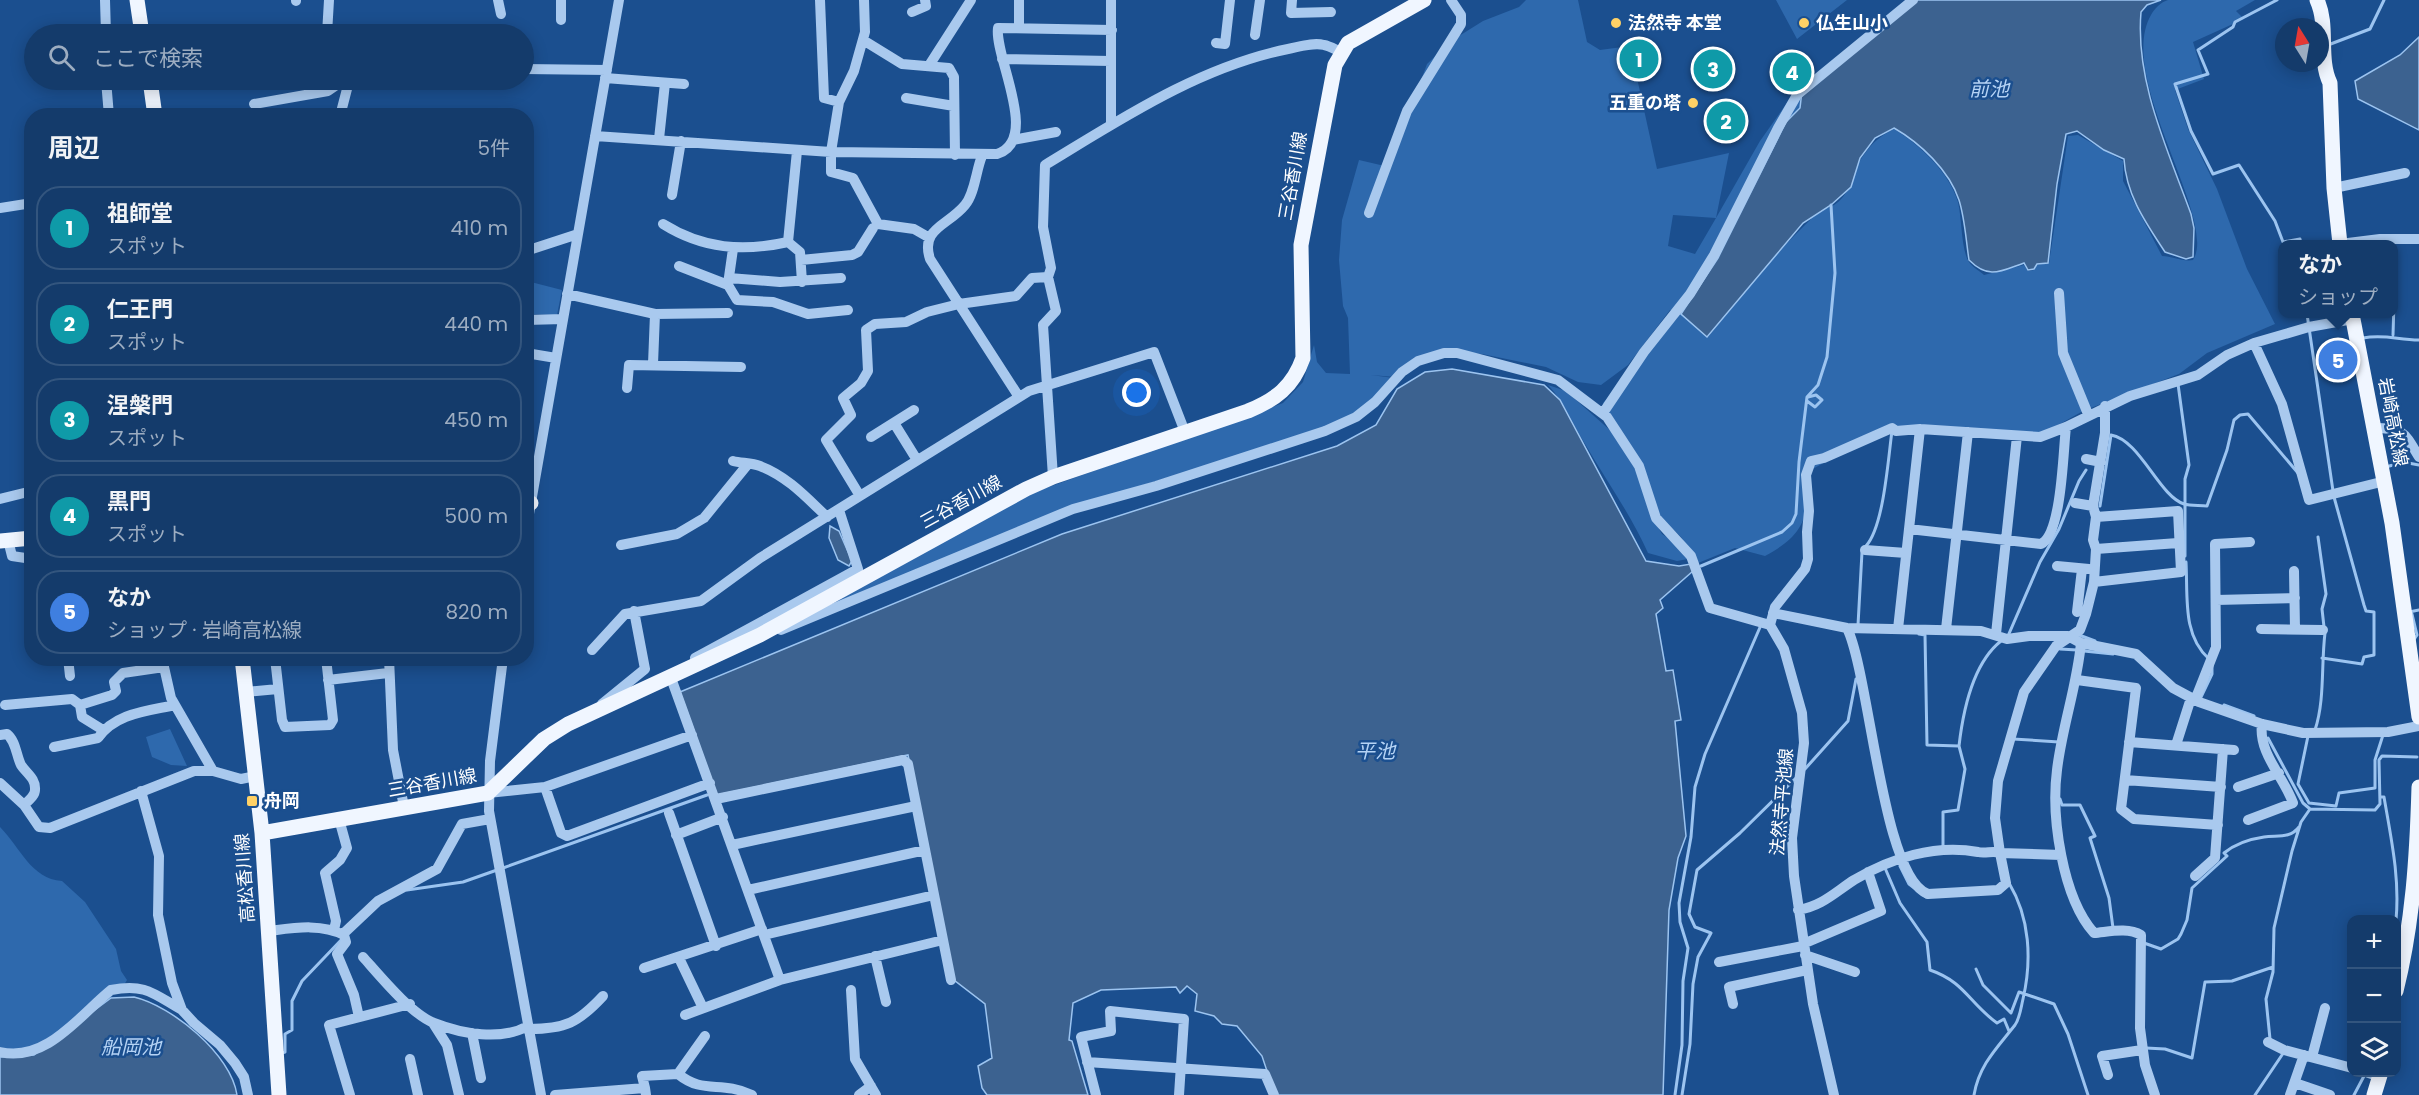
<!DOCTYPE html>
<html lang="ja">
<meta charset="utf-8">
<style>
body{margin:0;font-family:Poppins,"Noto Sans JP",sans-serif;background:#1d4271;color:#f1f3f6}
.controls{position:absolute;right:18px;bottom:18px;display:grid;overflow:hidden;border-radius:12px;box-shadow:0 3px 15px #0003}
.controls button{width:54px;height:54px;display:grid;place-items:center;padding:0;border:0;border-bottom:2px solid #33557e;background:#143b6b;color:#f1f3f6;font:30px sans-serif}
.compass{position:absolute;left:2275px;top:18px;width:54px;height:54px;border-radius:50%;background:#143b6b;box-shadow:0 3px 15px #0003;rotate:349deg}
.you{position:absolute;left:1137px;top:393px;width:21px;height:21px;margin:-15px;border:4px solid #fff;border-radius:50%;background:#1a73e8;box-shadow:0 0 0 9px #1a73e833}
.badge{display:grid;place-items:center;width:39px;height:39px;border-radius:50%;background:#8c9099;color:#fff;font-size:20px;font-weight:700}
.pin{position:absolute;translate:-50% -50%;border:3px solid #fff;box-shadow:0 2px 6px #0006}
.popup{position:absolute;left:2278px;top:240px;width:120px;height:78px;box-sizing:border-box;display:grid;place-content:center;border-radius:12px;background:#143b6b;filter:drop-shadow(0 2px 4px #0005);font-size:20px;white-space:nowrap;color:#9dadc1}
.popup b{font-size:22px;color:#f1f3f6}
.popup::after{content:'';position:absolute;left:50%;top:100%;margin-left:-12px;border:12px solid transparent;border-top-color:#143b6b}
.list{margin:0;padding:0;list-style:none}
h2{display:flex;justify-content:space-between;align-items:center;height:78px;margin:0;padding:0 24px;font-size:26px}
h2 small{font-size:20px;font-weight:400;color:#9dadc1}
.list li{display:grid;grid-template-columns:39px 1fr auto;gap:18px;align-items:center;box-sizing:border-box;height:84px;margin:0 12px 12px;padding:0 12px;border:2px solid #33557e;border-radius:24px}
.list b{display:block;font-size:22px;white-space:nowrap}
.list p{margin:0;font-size:20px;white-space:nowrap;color:#9dadc1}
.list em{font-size:20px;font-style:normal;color:#9dadc1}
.icon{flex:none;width:33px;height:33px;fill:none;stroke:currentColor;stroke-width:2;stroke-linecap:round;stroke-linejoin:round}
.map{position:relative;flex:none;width:2419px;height:1095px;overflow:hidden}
.search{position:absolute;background:#143b6b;box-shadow:0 3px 15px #0003;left:24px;top:24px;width:510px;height:66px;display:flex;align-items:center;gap:15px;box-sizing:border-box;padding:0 21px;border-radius:33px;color:#9dadc1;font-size:22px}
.panel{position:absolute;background:#143b6b;box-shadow:0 3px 15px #0003;left:24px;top:108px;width:510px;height:558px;border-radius:24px}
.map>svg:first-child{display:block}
.green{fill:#2e69ad;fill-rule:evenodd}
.water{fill:#3c6290;stroke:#9cc4f0;stroke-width:1.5}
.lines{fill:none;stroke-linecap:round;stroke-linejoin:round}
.stream{stroke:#9cc4f0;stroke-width:3}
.minor{stroke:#a9c9ee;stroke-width:10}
.major{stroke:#f0f6ff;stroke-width:15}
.poi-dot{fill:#ffd166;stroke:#1b4f8f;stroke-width:2}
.labels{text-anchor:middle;stroke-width:5;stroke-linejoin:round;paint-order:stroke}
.poi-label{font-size:18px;font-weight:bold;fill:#fff;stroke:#1b4f8f;text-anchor:start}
.street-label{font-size:18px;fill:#fff;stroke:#1b4f8f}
.water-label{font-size:20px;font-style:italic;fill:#b5d3f5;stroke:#1b4f8f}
</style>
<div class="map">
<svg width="2419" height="1095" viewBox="0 0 2419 1095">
<rect width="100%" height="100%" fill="#1b4f8f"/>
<path class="green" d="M1526 0H1578L1587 42 1600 50 1630 46 1657 169 1729 153 1716 218 1760 141 1794 93 1867 45 1791 147 1827 208C1851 201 1851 173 1863 156 1872 143 1880 136 1894 129 1920 145 1949 172 1958 202 1962 218 1961 250 1969 262 1972 267 1980 271 1984 275L2024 265 2028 271 2034 270 2037 265 2049 263 2068 136 2078 135 2123 161V181L2162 256C2172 256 2183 262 2193 260 2219 220 2115 77 2151 15 2154 9 2161 2 2168 0 2185 0 2234 0 2255 0L2236 11 2244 19 2193 42 2204 79 2175 90 2188 129 2217 189 2247 269 2275 324 2207 353 2179 374 2083 411 2042 434 1888 427 1811 470C1807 515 1808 533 1765 556L1735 548 1698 563 1681 537 1660 517 1643 465 1603 403 1678 317 1670 310 1628 365 1601 385 1578 382 1546 367 1482 354 1443 351 1395 377 1371 375 1394 378 1374 401 1325 430 1077 505 809 614 1018 498 1283 403 1303 382 1314 345 1317 362 1326 373 1350 374 1348 318 1343 306 1339 260 1342 220 1359 160 1389 167 1427 64 1451 41 1483 21 1519 7ZM1775 163 1811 219 1776 254 1708 337 1704 335ZM1673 215 1716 218 1695 254 1668 246Z
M1776 0H1847L1797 39Z
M527 281 562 290 557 315 527 314Z
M1548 385 1566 391 1621 440 1634 462 1651 515 1662 534 1679 545 1688 559 1677 561 1648 553C1631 515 1606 480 1585 444 1572 423 1565 403 1548 385Z
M170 729 187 766 171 765 152 757 146 737Z
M0 827C20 847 31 879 62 881L85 902 116 949 121 971 127 980 124 985 115 989 111 998 34 1055 3 1058 0 1057Z"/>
<path class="water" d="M1918 0H2161L2147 5 2141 12C2135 82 2168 150 2191 214L2194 228 2193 257 2186 259 2165 252C2146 223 2126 195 2124 159L2104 150 2077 131 2066 134 2057 184 2048 263 2037 264 2034 269 2028 270 2024 263C2001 271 1989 280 1969 260 1966 241 1965 219 1959 200 1949 170 1920 143 1894 128L1875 138 1860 158 1851 187 1831 205 1803 223 1707 337 1681 314 1718 258 1786 122 1800 108 1802 91Z
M2419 37V130L2358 99 2355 81 2400 55Z
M1452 369 1544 385 1560 400 1646 561 1679 566 1691 564 1693 571 1660 600 1663 608 1656 614 1666 671 1673 670 1681 720 1675 721 1686 836 1678 858 1669 910 1663 1095H1275L1262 1056 1237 1026 1222 1024 1214 1016 1195 1011 1197 994 1187 986 1180 993 1176 987 1101 990 1073 1003 1069 1040 1072 1041 1088 1095H987L982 1088 978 1066 992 1058 985 1004 954 980 908 755 717 795 680 692 1062 534 1337 446 1376 425 1397 389 1425 372Z
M830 526 839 531 852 561 849 566 838 560 829 538Z
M134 997C172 1006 231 1054 237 1095H0V1057L34 1055 111 998Z"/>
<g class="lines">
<path class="stream" d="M2277 0 2235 22 2233 27 2198 50 2208 74 2175 84 2191 131 2213 174 2239 165 2275 221 2283 242 2300 239 2301 244
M2328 45 2370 29 2384 0
M2307 314 2333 491
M2393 335 2394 302
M2363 338C2385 334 2398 340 2419 340
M2178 384 2189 465 2185 479V556
M1807 401 1815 407 1822 400 1816 395 1808 397
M2386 467 2403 462 2419 465
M2100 506 2111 435C2140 440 2159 496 2184 504 2191 506 2200 505 2207 506L2227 450 2234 420 2240 415 2248 414 2298 473
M2318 537 2326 594 2322 609 2324 627
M1866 546C1884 526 1888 459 1892 431
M2186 562C2188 596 2182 635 2209 659
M1701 566 1782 532 1792 523 1796 514 1799 462 1807 397 1818 385 1827 357 1835 273 1831 205
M2409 612 2419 610
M2412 614 2417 635 2413 641
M1858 625 1862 552
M1919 634 1925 635 1927 745 1959 746 1965 769 1958 810 1943 812V848
M2079 635 2095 641
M2008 636 2040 562 2059 529 2079 481 2086 470
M2060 649 2077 650
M2084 651 2113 654
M2322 658 2362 664 2364 657 2374 655V612L2366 611 2364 605 2334 497
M2201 697 2212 674V665
M2224 705 2254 716
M2315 730C2325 700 2321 665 2325 633
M2308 736 2298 784 2309 803 2336 806 2339 793 2375 788V760L2383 735
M2268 738 2303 803 2310 809 2375 810 2380 804 2379 760 2382 756 2417 757
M2013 739 2059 742
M1959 746C1963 711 1972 664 2001 641
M1805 769 1848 721 1856 679
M2380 797H2384C2391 838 2400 878 2396 920
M2060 799 2062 805H2080L2095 836 2090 838 2109 898 2113 928
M1900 866 1909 884 1926 897
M503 868 707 795
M1885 868 1900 903 1927 942 1930 970C1965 982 1969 1003 1997 1023L2004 1019 2009 1031
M407 890 463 882 497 870
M2144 943 2161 949 2178 939 2181 934 2187 920 2192 888 2227 856 2224 853C2235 844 2250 839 2264 837 2277 835 2290 839 2299 827
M1976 969 1983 985 2011 1013 2019 992 2054 1004 2068 1034 2088 1095
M2270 1039 2266 999 2273 972 2274 928 2292 851 2301 822 2310 809
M2146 1048 2165 1049 2192 1058 2205 982 2232 981 2273 967
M282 1053 285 1052V1034L292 1030V1001L302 981 343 938
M1675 1095 1682 1045 1683 981 1688 948 1680 922 1679 903 1691 837 1695 787 1705 754 1761 625
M1682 1095 1690 1044 1693 984 1698 957 1711 933 1695 927 1689 914 1697 870 1740 833 1796 778
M1974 1095C1979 1065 1997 1048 2015 1025 2020 1018 2021 1007 2023 999 2032 960 2030 918 2009 883
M2255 1095 2284 1052
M2354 1095 2364 1076 2362 1073"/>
<path class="minor" d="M105 0 106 34
M498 0 501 14
M561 0V20
M820 0 824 98 839 102
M864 0 865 32 854 71 839 102 831 152V172L853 178 878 224 914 229 928 237
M1292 0 1291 13 1331 12
M296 1V0
M912 12 926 6 925 0
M1019 28V0
M327 34 329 0
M1255 35 1260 0
M863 40 902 64 949 68 954 77 955 155
M1216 43 1225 44 1230 0
M1002 59 1111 61
M930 64 971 0
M524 69 607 70
M605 78 684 84
M106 80 109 116
M906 98 954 106
M254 104 328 91 344 80
M340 116 347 89 344 80
M1111 125V0
M595 136 831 152 997 154C1041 140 994 57 998 28L1112 30
M659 139 665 83
M1013 140 1056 132
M797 151 788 242 800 252 802 282
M982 156C976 170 975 193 965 205 948 226 920 228 930 259L1019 397
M2334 188 2405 173
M672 195 681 141
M0 208 32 203
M1369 213 1407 111 1461 24V15L1451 0
M663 224C703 249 743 252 788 242
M2340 244 2380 239H2419
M526 251 578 234
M801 260 852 255 858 252 873 228
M679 266 728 285 737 300 773 302 808 314 848 310
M1048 277 1051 268 1043 227 1045 165C1121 119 1199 67 1288 49 1299 47 1313 42 1324 45 1330 46 1336 50 1341 52
M729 278 780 282 841 278
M728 284 733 249
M2059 293 2063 353 2088 414
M567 294 655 314 728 313
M526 320 563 319
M2254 343 2282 404 2309 500 2385 481
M526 353 556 358
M653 364 655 314
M627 388 629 365 741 367
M1603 413 1644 352 1690 294 1714 255 1778 128 1797 95 1913 0
M894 423 917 460
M2374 428C2404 428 2404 432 2419 457
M871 437 914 410
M2086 459 2101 462
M733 461C741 463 752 463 760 466 787 476 807 498 827 517
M860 496 826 440 851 415 843 398 861 383 868 371 866 330 875 324 906 322 927 312 959 304 1016 296 1032 278 1048 277 1056 311 1043 325 1053 477
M0 499 32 491
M2075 503 2093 506
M1909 529 2041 544C2062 534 2063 451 2066 427
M526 531 619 0
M8 540 12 556 32 559
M621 545 677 534 704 518 748 464
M2096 549 2178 543
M1865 550 1906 553
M2057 566 2089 569
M2294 571 2295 629
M2094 582 2181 572 2178 511 2096 517
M2216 600 2295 598
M2077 612 2082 569
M1773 613 1847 628 1981 631 2007 639 2029 636H2068L2081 643 2136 654 2173 688 2199 702 2262 724 2303 733 2388 732 2419 726
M1770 625 1775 607 1805 569 1808 559 1807 532 1809 511 1806 475 1811 461 1824 458 1892 428 1896 431 1920 429 2040 437 2066 427 2130 396 2198 375 2227 355 2254 343 2309 327 2353 319
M1847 628C1870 675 1882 878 1928 894L1998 890 2006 883 2000 853 2061 855
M1898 629 1920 429
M1946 629 1968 432
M2261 629 2323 630
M781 630 1073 509 1156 486 1325 431 1356 417 1375 402 1402 372 1418 361 1444 353H1457L1558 380 1607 417 1639 466 1656 518 1691 556 1710 608 1770 625 1784 649 1802 713 1804 743 1792 838 1794 876 1813 1004 1834 1095
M1996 634 2017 436
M2081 643C2077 686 2062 727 2057 770 2051 816 2062 897 2094 933 2108 932 2128 927 2141 935L2140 1028 2145 1065 2155 1095
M592 650 625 614 701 601 760 558 1029 391 1154 352 1185 432
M68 658 70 676
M162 658 171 698 213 771 241 779 256 776
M275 658 282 720 285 727 330 725 333 720 326 658
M389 658 393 750 404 807
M503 658 490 761 489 811 541 1095
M695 658 858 569 839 510
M671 678 780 980
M328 680 388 673
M2077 680 2136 688 2121 809 2134 819 2218 825
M246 692 278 689
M2195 700 2216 647 2215 544 2250 542
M602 704 645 669 634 611
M5 705 72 699 80 705 82 717 103 730
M80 705 112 695 116 691 114 682 123 673 164 667
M0 735 7 734C16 741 16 755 21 765 26 773 36 778 35 790 35 796 28 801 24 805
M2129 742 2234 750
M2176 745 2191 698
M54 747 98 738C115 713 148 711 175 705
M2125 780 2221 787
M0 783 24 805 39 827 50 828 194 771H213
M545 787 561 833 567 836 710 783
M2238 787 2279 773
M141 791 159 856 158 915 172 983 182 1010 194 1023 220 1045 235 1063 244 1077 248 1095
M488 793 545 787 692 735
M716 799 903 760 908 764 951 980
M669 813 716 946
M2248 820 2293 803C2284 777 2258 753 2262 724
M676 835 723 817
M732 845 916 806
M2195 876 2215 858 2223 749
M748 890 925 850
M1798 910C1822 906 1834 893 1854 880 1891 858 1935 844 1978 852 1986 854 1993 850 2000 853L1995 818 1998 781 2024 692 2056 646 2080 630 2086 614 2094 582 2096 549 2093 540 2096 517 2093 506 2105 433V406
M334 930 336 921 325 873 340 860 347 848 339 819
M269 931C293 928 321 923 344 935L346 942 337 954 354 995 359 1017
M343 934 378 901 437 869 462 824 490 819
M764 935 934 895
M1803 944 1881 911 1868 872
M1805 955 1855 972
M875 956 886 1002
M363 957C380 976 411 1014 434 1023 462 1034 501 1041 528 1026
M679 958 703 1008
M1719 962 1803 946
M644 968 762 929
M851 990 855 1059 876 1095
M1733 1004 1729 987 1807 970
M685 1015 780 980 943 940
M433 1023 447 1045 459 1095
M529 1029C565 1029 578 1023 603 996
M472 1033 481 1078
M2268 1042 2284 1050 2352 1068
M0 1052C46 1063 80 1015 111 990 145 983 154 994 182 1010
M2312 1057 2325 1008
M410 1059 418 1095
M1087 1062 1265 1074 1274 1095
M2366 1072 2380 1077
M678 1074C704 1095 720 1080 752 1095
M2108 1075 2102 1056 2142 1050
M2295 1083 2330 1095
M645 1088 642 1076 678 1074 705 1036
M350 1095 329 1025 410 1004
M555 1095 645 1088 646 1095
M859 1095 871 1086
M1096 1095 1081 1037 1111 1031 1110 1011 1184 1019 1179 1095
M2290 1095 2304 1055"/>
<path class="major" d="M137 0 142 34
M2317 0C2329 26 2318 58 2330 83L2334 188 2340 244
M150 80 155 116
M2352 314 2392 523 2419 717
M526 503H531
M0 541 32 538
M242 658 262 833 279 1095
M262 833 488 793 544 739 568 724 760 635 1026 489 1053 477 1248 411C1275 400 1293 387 1303 358L1301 245 1335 65 1348 43 1424 0
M2396 991C2413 923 2417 856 2419 787
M2374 1095 2381 1072"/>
</g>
<g class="poi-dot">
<circle cx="1616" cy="23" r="6"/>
<circle cx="1804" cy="23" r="6"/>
<circle cx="1693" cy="103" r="6"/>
<rect x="246" y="795" width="12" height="12" rx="3"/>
</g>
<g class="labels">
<g class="poi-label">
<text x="1628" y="29">法然寺 本堂</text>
<text x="1816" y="29">仏生山小</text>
<text x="1681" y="109" text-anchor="end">五重の塔</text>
<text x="264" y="807">舟岡</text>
</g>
<g class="street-label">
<text transform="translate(1293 176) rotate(-80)" y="6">三谷香川線</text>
<text transform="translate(2393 422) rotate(79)" y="6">岩崎高松線</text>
<text transform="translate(961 502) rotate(-29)" y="6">三谷香川線</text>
<text transform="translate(432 783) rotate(-10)" y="6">三谷香川線</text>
<text transform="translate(1782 802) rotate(-85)" y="6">法然寺平池線</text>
<text transform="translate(245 878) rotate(-94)" y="6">高松香川線</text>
</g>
<g class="water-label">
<text x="1989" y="96">前池</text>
<text x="1375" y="758">平池</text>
<text x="131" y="1054">船岡池</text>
</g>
</g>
</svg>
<div class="controls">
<button>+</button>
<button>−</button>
<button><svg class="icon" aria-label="layers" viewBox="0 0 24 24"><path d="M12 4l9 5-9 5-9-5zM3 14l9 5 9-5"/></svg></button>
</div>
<svg class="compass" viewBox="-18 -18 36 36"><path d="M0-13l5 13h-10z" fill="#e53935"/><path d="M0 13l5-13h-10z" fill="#9dadc1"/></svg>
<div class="you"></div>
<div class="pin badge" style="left:1639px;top:59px;background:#0f9aa8">1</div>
<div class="pin badge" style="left:1726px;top:121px;background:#0f9aa8">2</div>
<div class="pin badge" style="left:1713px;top:69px;background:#0f9aa8">3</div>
<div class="pin badge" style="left:1792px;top:72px;background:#0f9aa8">4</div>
<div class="pin badge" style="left:2338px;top:360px;background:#3f7fe0">5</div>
<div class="popup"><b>なか</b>ショップ</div>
<div class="search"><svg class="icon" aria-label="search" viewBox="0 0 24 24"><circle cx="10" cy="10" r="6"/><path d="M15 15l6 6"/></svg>ここで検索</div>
<section class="panel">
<h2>周辺<small>5件</small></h2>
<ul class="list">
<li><span class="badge" style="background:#0f9aa8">1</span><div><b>祖師堂</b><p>スポット</p></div><em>410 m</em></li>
<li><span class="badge" style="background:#0f9aa8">2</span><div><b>仁王門</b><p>スポット</p></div><em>440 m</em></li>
<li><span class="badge" style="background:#0f9aa8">3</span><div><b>涅槃門</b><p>スポット</p></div><em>450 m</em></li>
<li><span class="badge" style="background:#0f9aa8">4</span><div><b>黒門</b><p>スポット</p></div><em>500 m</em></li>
<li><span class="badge" style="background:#3f7fe0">5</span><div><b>なか</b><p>ショップ · 岩崎高松線</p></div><em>820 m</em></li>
</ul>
</section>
</div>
